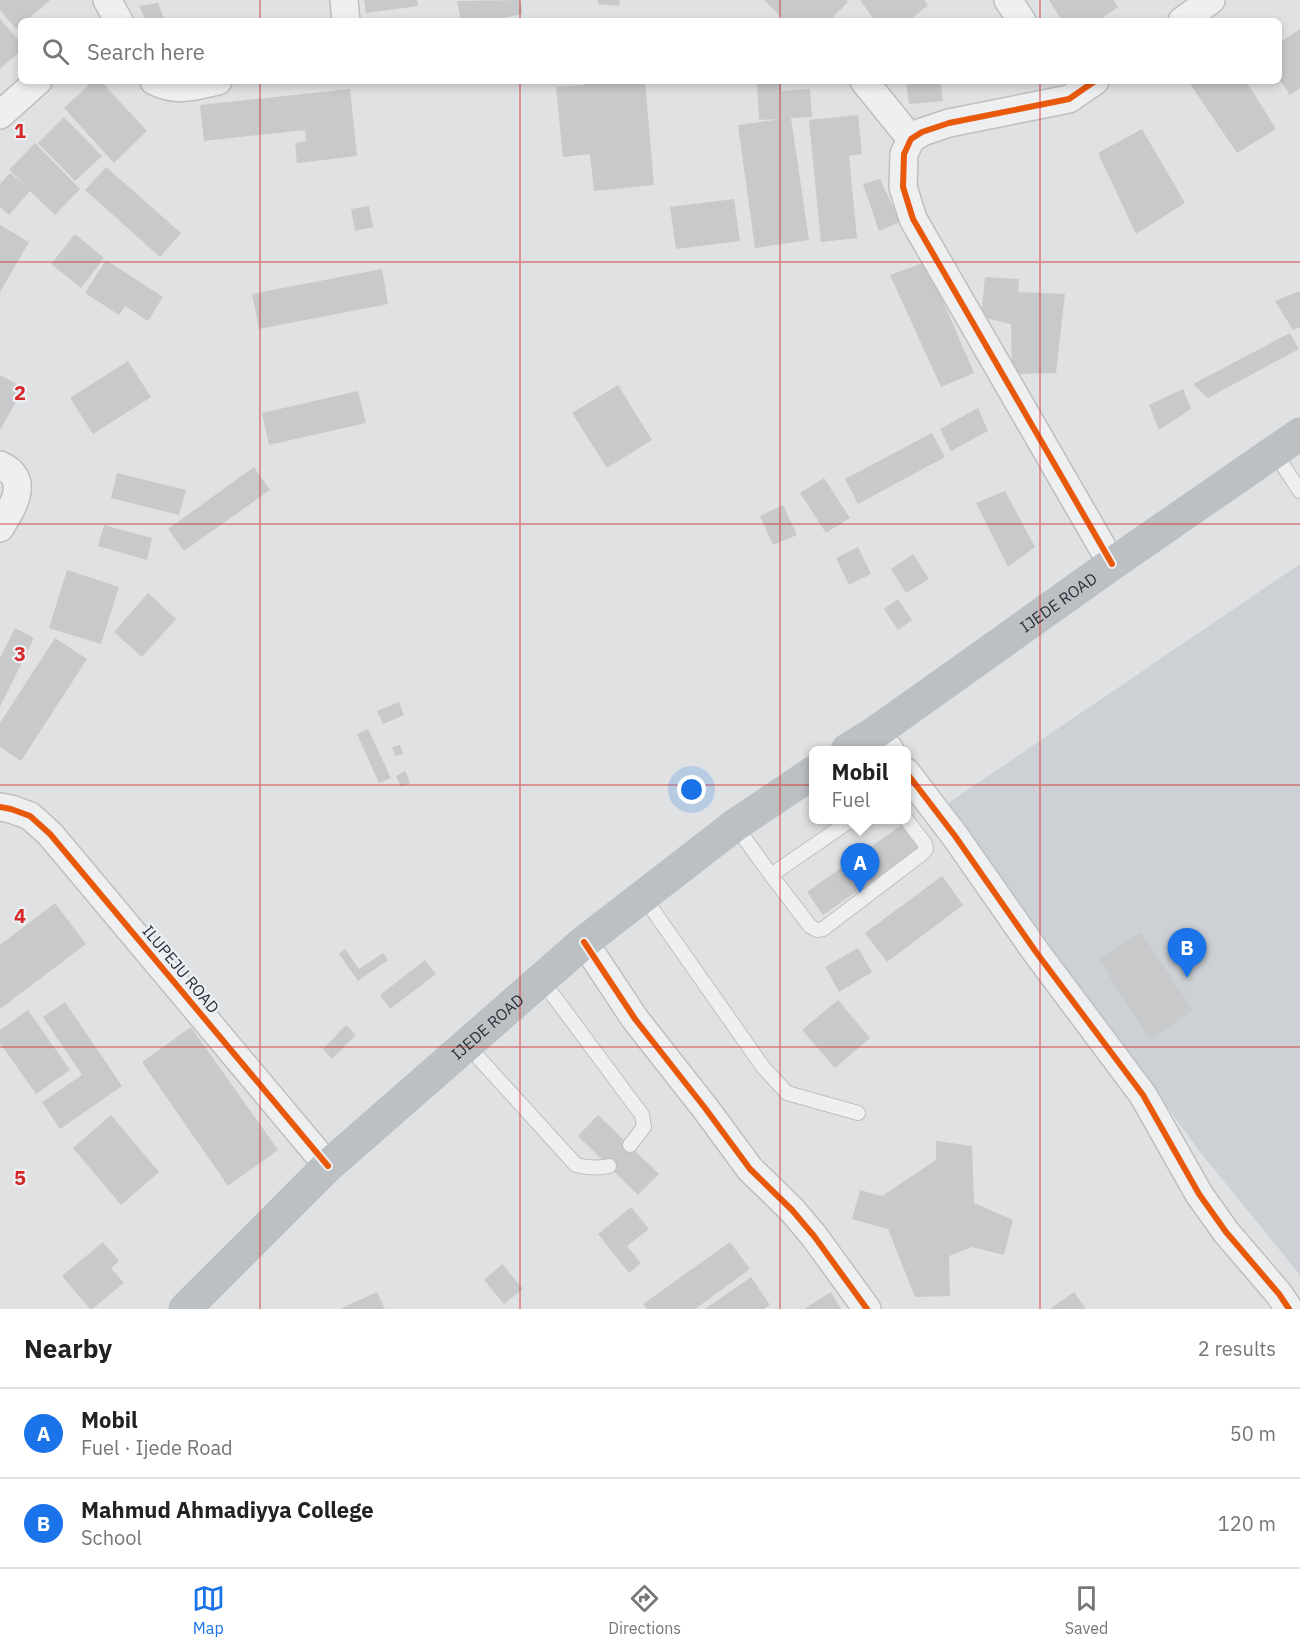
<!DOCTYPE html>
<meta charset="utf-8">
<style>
body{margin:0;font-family:"IBM Plex Sans",sans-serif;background:#f2f2f2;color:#222}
.you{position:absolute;left:692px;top:790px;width:21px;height:21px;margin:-15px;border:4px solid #fff;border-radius:50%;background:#1a73e8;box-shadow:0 0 0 9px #1a73e833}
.badge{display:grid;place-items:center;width:39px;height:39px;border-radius:50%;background:#1a73e8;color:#fff;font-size:20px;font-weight:700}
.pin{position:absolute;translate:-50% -50px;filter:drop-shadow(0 2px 3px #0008)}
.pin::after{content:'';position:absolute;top:32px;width:21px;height:18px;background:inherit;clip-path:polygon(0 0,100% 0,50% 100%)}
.popup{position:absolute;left:809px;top:746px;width:102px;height:78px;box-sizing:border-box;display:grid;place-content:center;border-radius:9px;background:#fff;filter:drop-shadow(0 2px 4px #0005);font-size:20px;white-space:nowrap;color:#767676}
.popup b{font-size:22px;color:#222}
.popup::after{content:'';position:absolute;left:50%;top:100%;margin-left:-12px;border:12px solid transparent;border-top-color:#fff}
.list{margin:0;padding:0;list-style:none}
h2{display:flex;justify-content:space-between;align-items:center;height:78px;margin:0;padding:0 24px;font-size:26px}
h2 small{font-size:20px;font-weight:400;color:#767676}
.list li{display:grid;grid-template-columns:39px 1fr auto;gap:18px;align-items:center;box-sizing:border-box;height:90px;padding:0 24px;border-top:2px solid #e0e0e0}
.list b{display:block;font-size:22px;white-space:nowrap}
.list p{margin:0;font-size:20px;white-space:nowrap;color:#767676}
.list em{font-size:20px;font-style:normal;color:#767676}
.icon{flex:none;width:33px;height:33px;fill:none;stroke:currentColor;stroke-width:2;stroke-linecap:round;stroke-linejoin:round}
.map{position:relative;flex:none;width:1300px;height:1309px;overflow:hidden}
.search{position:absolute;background:#fff;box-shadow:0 3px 9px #0003;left:18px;right:18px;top:18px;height:66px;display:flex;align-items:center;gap:15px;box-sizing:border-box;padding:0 21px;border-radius:9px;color:#767676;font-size:22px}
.sheet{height:258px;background:#fff}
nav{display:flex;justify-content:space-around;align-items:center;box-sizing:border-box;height:84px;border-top:2px solid #e0e0e0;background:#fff;font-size:16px;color:#767676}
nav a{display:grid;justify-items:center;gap:3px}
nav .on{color:#1a73e8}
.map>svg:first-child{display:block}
.built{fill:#cdd1d6}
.building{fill:#c7c9cb}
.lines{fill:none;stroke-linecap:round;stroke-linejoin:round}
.lane-casing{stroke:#bdbfc1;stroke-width:16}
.street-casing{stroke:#bdbfc1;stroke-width:30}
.lane{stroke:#eeeff0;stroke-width:14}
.street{stroke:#eeeff0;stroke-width:27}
.secondary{stroke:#bdc0c3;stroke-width:33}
.cycleway-casing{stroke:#eceff3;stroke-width:10}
.cycleway{stroke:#e8590c;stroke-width:6}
.grid{fill:none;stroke:#d62828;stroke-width:1.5;stroke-opacity:0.55}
.labels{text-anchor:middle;stroke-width:4.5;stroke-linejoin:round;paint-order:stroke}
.street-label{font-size:16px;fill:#28303a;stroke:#eceff3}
.grid-label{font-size:20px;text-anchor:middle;font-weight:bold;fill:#d62828;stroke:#eceff3;stroke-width:4.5;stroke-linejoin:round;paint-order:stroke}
</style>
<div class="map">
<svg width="1300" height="1309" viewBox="0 0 1300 1309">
<rect width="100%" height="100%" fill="#dfe1e3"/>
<path class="built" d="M1300 564V1275L1200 1152 947 804Z"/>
<path class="building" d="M0 0H50L26 21H21V25L16 29 0 10Z
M364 0H417L418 6 366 13Z
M520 0 523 14 487 21H461L457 1Z
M598 0H620L619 6 598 4Z
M764 0H846L848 2 829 21H785Z
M860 0H924L928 5 909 21H875Z
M1049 0H1113L1118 7 1098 21H1062Z
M158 3 165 21H146L139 6Z
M0 19 21 43V50L0 69Z
M1300 29V88L1290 95 1279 79V43Z
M93 81H101L147 131 114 163 64 108Z
M584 81H645L654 185 594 191 590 154 563 157 556 87 584 85Z
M906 81H940L943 101 909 104Z
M1188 81H1246L1276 129 1237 153Z
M781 82V91L810 89 812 117 791 118 809 240 755 248 738 125 782 119 759 120 757 84Z
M350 89 357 156 297 163 295 143 306 141 305 130 204 141 200 105Z
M858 115 862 154 849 156 857 238 821 242 809 120Z
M64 117 102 156 75 181 38 143Z
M1142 129 1185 203 1136 234 1098 153Z
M35 143 80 189 55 215 30 191 9 215 0 207V184L10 173 27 187 9 170Z
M106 167 181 233 160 257 85 190Z
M880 179 900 222 879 231 863 184Z
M734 199 740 241 676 249 670 207Z
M369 206 373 227 355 231 351 209Z
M0 225 29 242 0 292Z
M75 234 104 258 81 288 51 264Z
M106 260 163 297 148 321 125 306 119 315 85 293Z
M926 262 974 373 941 387 890 275Z
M382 269 388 304 259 329 252 294Z
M985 277 1019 279 1018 292 1065 294 1056 373 1012 374 1011 324 981 317Z
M1300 291V327L1293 330 1275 301Z
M1290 333 1299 349 1208 398 1193 384Z
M128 361 151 397 93 434 70 398Z
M0 375 24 388 0 430Z
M618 385 652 440 607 468 572 413Z
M1183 389 1191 409 1159 430 1149 405Z
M358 391 366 423 269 445 262 413Z
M978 408 988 431 951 451 940 429Z
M932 433 945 457 858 504 845 479Z
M254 467 270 490 184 551 168 529Z
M117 473 186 490 179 515 111 498Z
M824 478 850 518 826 533 800 493Z
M1005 491 1035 547 1008 567 976 503Z
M783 505 797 535 773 545 760 516Z
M104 525 152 538 147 560 98 546Z
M858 547 871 574 849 585 836 558Z
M913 554 929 579 906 593 891 569Z
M67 570 119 587 101 644 49 628Z
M148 593 176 619 142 657 114 632Z
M898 599 912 620 898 630 884 609Z
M15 628 34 638 0 707V658Z
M55 638 87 659 21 761 0 747V723Z
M399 702 404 715 383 724 377 711Z
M368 729 391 778 379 783 357 734Z
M400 745 403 754 395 756 392 747Z
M405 771 410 783 401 787 396 776Z
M906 822 922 846 823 915 807 892Z
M942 876 963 905 887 962 865 933Z
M55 903 86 944 0 1009V945Z
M1141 932 1193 1010 1150 1039 1099 960Z
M858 948 872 972 839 992 825 967Z
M345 949 359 969 383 953 388 960 358 981 339 954Z
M425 960 436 974 390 1009 380 995Z
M838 1000 870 1038 835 1068 802 1030Z
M65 1002 122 1086 60 1129 42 1102 82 1075 43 1017Z
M28 1010 70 1070 36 1094 0 1043V1030Z
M346 1025 356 1035 332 1059 323 1049Z
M191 1027 278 1150 228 1186 142 1062Z
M111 1115 159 1172 121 1205 73 1148Z
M598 1115 659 1174 638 1195 578 1136Z
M936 1141 972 1146 974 1203 1013 1220 1004 1255 972 1247 949 1256 950 1296 915 1297 888 1229 852 1219 860 1190 882 1196 936 1160Z
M631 1207 649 1229 627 1246 641 1263 629 1273 598 1234Z
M103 1242 119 1261 111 1268 124 1283 92 1309H90L62 1276Z
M730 1242 750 1269 695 1309H647L643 1304Z
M502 1264 523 1289 504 1304 484 1280Z
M751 1277 770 1305 764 1309H705Z
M377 1292 385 1309H340Z
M831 1292 841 1309H804Z
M1074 1292 1086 1309H1050Z"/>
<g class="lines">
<g class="lane-casing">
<path id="lane" d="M1274 452 1300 491
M735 825 771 875 810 926 817 930 823 929 923 853 926 849 925 844 906 819
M771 875 851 820
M643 896 763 1067 787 1093 858 1113
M541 979 642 1115 644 1127 630 1145
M467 1045 576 1165C588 1168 597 1169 609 1166"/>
</g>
<g class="street-casing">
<path id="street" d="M107 0 119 21
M344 0 346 21
M1008 0 1022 21
M1182 21 1211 0
M154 81C178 93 193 86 218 81
M864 81 911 139
M1095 81 1069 99 949 123 922 132 911 139 904 154 903 187 913 219 1112 564
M0 115 38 81
M0 465C32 479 12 508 0 528
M876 732 890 750
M906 772 955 836 1036 952 1143 1095 1199 1194 1226 1232 1279 1294 1289 1309
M0 807 11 809 30 816 50 834 328 1166
M584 942 635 1019 705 1108 750 1169 792 1210 814 1236 867 1309"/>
</g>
<use href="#lane" class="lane"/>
<use href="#street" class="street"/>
<g class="secondary">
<path id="s1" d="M847 750 876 732 1112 564 1300 434"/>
<path id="s2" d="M185 1309 328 1166 584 942 735 825 814 772"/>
</g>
<g class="cycleway-casing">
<path id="cycleway" d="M1095 81 1069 99 949 123 922 132 911 139 904 154 903 187 913 219 1112 564
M906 772 955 836 1036 952 1143 1095 1199 1194 1226 1232 1279 1294 1289 1309
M0 807 11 809 30 816 50 834 328 1166
M584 942 635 1019 705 1108 750 1169 792 1210 814 1236 867 1309"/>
</g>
<use href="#cycleway" class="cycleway"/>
</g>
<path class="grid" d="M260 0V21M520 0V21M780 0V21M1040 0V21M260 81V1309M520 81V1309M780 81V1309M1040 81V1309M0 262H1300M0 524H1300M0 785H1300M0 1047H1300"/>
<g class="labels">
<g class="street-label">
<text dy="6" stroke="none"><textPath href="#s1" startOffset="258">IJEDE ROAD</textPath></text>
<text transform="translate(181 969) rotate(50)" y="6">ILUPEJU ROAD</text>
<text dy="6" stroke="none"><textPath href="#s2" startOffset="414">IJEDE ROAD</textPath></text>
</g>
</g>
<g class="grid-label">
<text x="20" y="138">1</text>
<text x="20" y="400">2</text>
<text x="20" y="661">3</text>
<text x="20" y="923">4</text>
<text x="20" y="1185">5</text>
</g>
</svg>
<div class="you"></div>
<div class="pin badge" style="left:860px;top:893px">A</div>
<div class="popup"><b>Mobil</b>Fuel</div>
<div class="pin badge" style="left:1187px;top:978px">B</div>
<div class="search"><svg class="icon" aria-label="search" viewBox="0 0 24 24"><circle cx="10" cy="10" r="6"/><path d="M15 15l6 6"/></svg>Search here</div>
</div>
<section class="sheet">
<h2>Nearby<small>2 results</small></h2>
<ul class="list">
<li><span class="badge">A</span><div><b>Mobil</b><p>Fuel · Ijede Road</p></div><em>50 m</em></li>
<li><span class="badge">B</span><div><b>Mahmud Ahmadiyya College</b><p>School</p></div><em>120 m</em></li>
</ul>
</section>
<nav>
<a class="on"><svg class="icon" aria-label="map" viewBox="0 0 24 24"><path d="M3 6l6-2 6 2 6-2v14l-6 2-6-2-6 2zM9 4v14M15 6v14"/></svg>Map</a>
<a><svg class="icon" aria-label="directions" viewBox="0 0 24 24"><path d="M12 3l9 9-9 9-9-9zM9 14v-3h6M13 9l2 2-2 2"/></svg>Directions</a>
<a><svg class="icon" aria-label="saved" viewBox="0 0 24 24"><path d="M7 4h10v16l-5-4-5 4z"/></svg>Saved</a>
</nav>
